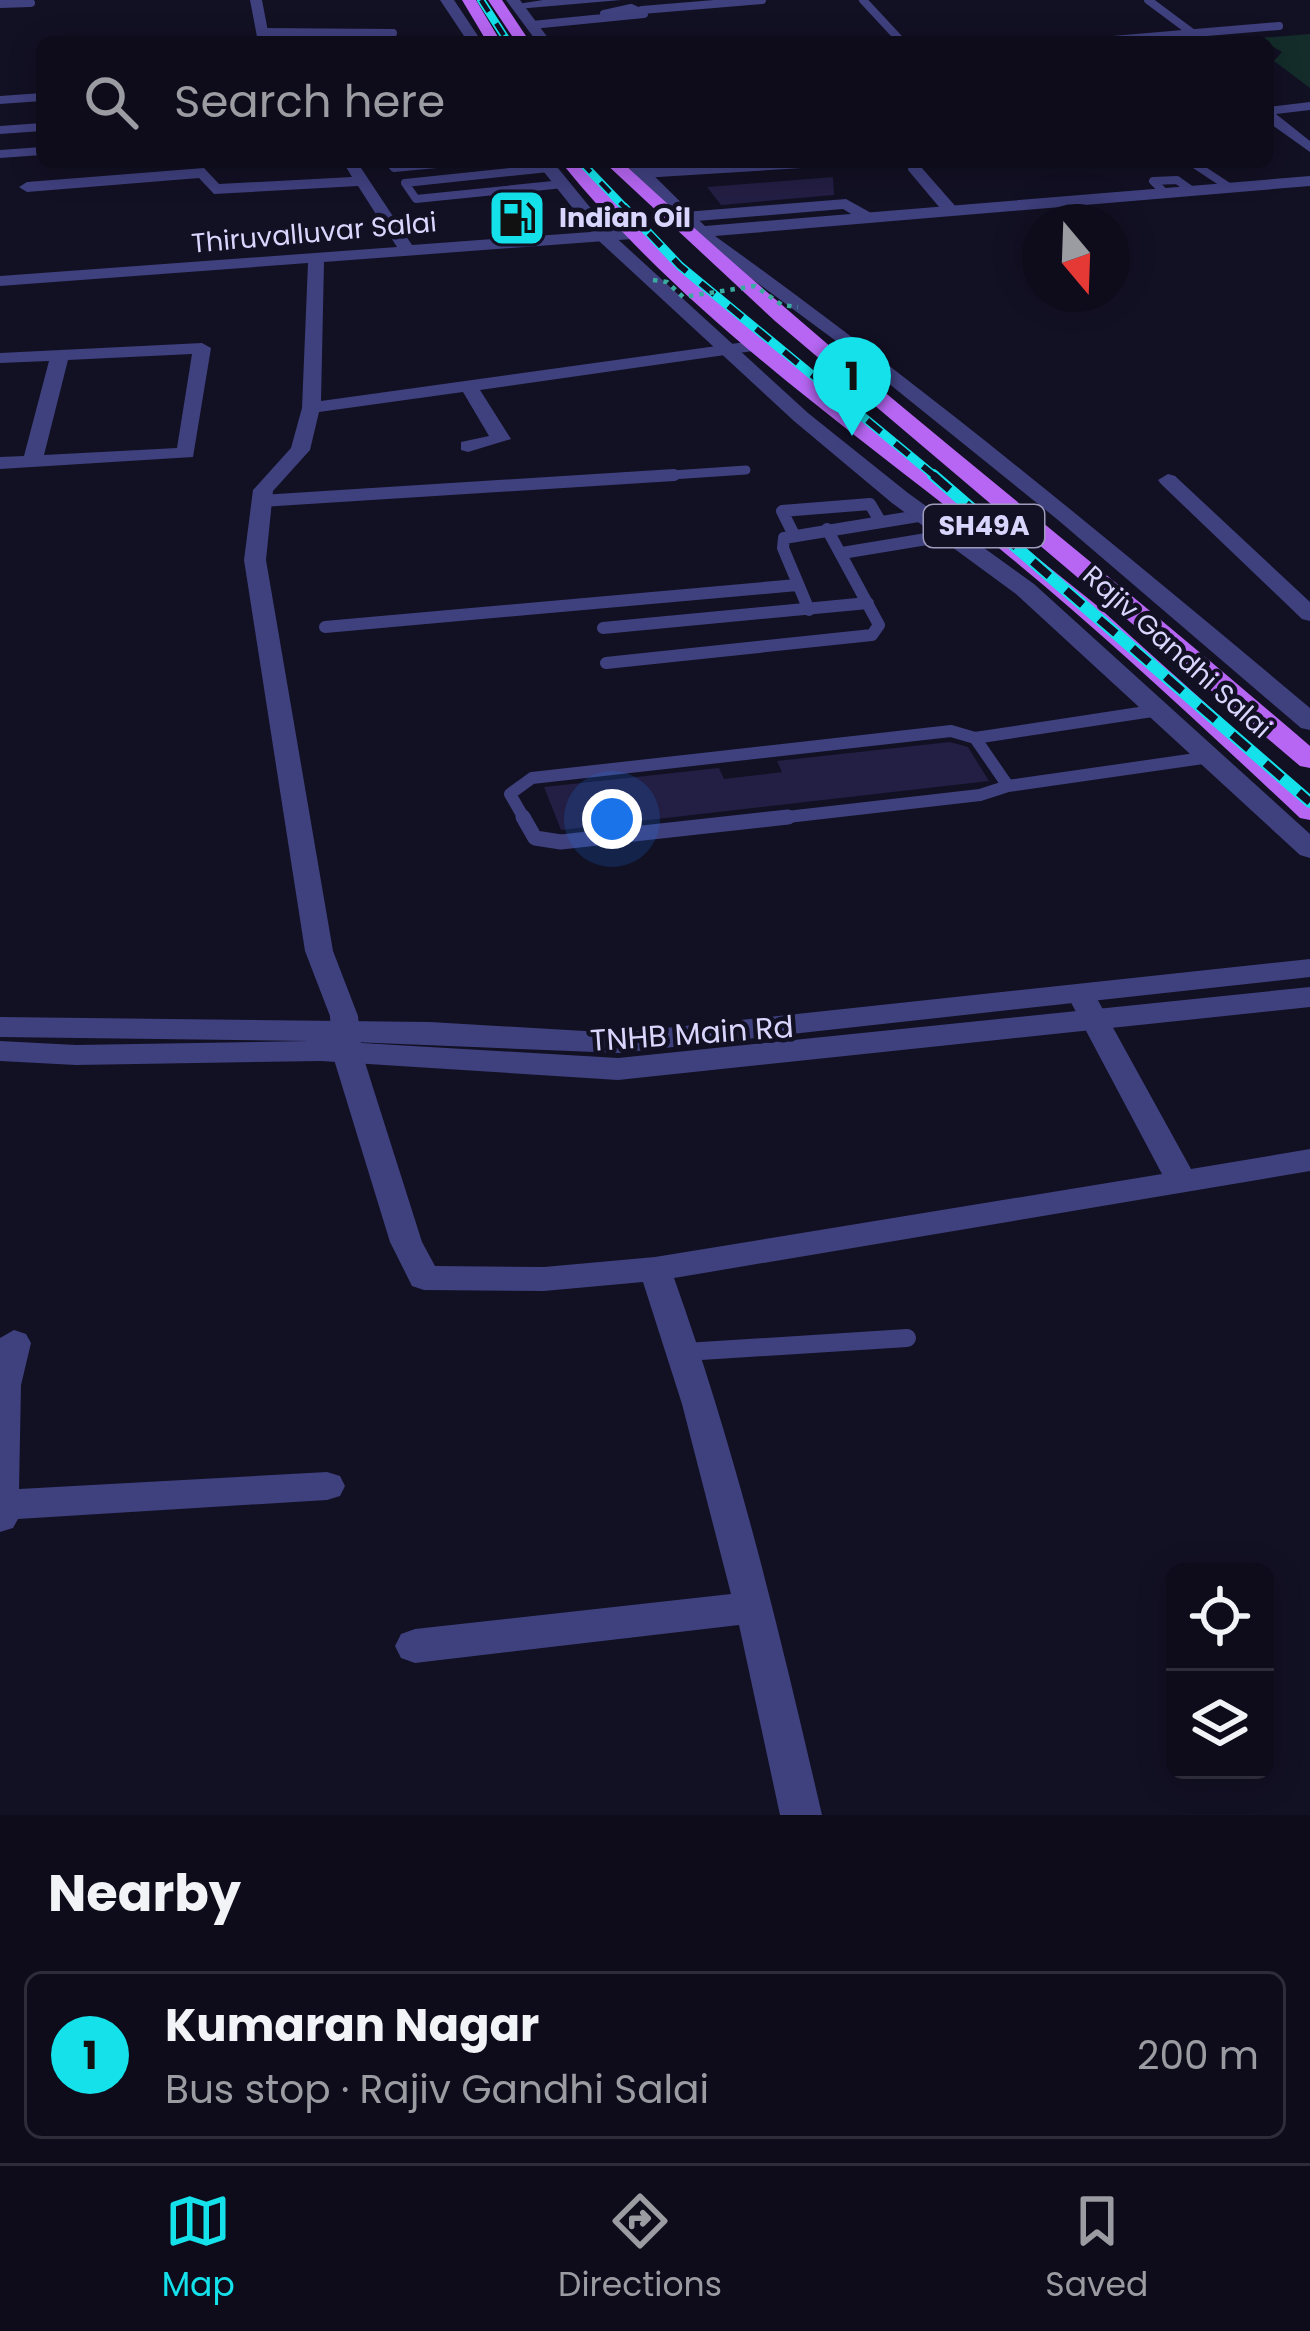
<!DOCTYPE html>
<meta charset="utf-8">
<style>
body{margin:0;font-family:Poppins,sans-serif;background:#1c1a27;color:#f1f3f6}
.controls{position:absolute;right:36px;bottom:36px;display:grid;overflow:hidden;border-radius:18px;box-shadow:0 6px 30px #0003}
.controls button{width:108px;height:108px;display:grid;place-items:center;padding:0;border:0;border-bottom:3px solid #2e2c39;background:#0e0c1a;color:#f1f3f6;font:60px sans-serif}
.compass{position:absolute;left:1022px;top:204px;width:108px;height:108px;border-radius:50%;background:#0e0c1a;box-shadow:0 6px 30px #0003;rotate:161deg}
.you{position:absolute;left:612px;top:819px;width:42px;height:42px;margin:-30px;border:9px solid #fff;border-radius:50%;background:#1a73e8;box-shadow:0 0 0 18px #1a73e833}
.badge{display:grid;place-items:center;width:78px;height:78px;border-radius:50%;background:#14e1ea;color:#111;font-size:39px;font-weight:700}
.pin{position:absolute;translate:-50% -99px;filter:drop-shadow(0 3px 6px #0008)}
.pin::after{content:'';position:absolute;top:63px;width:42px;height:36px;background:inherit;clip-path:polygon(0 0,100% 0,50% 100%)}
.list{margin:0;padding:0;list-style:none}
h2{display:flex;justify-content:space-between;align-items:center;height:156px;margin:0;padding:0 48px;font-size:51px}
h2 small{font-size:39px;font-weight:400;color:#9b9ba2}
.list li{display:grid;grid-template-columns:78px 1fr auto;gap:36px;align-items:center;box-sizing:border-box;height:168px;margin:0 24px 24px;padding:0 24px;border:3px solid #2e2c39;border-radius:18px}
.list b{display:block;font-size:45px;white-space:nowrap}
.list p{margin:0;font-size:39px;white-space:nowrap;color:#9b9ba2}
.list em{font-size:39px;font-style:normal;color:#9b9ba2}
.icon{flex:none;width:66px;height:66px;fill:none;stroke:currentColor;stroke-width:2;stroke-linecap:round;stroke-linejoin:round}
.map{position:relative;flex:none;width:1310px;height:1815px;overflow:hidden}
.search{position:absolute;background:#0e0c1a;box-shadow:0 6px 30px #0003;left:36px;right:36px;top:36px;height:132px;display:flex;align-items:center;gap:30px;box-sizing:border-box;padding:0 42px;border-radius:18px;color:#9b9ba2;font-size:45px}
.sheet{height:348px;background:#0e0c1a}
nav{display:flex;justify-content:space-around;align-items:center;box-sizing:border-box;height:168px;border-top:3px solid #2e2c39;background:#0e0c1a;font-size:33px;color:#9b9ba2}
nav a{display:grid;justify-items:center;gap:6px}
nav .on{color:#14e1ea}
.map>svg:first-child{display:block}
.green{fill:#142d2a}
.building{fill:#231e43}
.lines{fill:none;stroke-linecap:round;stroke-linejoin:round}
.service-far4{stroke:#3f407e;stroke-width:8}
.service-far3{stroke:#3f407e;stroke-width:9}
.service-far2{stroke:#3f407e;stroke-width:12}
.service-far1{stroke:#3f407e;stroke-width:15}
.service{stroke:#3f407e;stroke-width:18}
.minor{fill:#3f407e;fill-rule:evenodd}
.tertiary{fill:#3f407e;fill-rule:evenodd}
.primary{fill:#b666f2;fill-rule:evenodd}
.rail-far2-casing{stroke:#14e1ea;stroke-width:8}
.rail-far1-casing{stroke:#14e1ea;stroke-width:9}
.rail-casing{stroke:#14e1ea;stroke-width:12}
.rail-far2{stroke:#121023;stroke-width:4.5;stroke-dasharray:14;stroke-linecap:butt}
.rail-far1{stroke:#121023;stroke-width:6;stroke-dasharray:18;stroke-linecap:butt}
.rail{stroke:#121023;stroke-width:8;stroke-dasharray:22;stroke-linecap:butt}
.path-bridge{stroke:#39ac9f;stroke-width:4.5;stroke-dasharray:4.5 6;stroke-linecap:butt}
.labels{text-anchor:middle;stroke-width:9;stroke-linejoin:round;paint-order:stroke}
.far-poi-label{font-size:27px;font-weight:bold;fill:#d8d6fc;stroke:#121023;text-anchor:start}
.far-street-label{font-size:27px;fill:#d8d6fc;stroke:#121023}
.shield{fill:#121023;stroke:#9d9bbb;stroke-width:3}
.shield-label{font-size:27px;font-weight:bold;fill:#d8d6fc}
.street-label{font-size:30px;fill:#d8d6fc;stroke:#121023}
</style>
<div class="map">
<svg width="1310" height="1815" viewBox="0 0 1310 1815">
<rect width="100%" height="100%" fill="#121023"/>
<path class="green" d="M1310 34V88L1274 61 1282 52 1259 38Z"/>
<path class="building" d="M833 177 834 195 721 205 707 187Z
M950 742 968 747 989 781 561 830 544 787 719 768 724 779 782 772 777 761Z"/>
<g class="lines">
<path class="service-far4" d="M863 0 902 42
M1148 0 1195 35
M0 4 31 3
M642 10 762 0
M532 25 644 14 631 8 604 14 611 17
M261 32 393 33
M1089 42 1279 26
M389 162 394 168 458 162
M1191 162 1229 187
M549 168 405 183 416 199 563 184
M1165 193 1153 181 1177 180 1191 190"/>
<path class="service-far3" d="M627 478 746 470"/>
<path class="service-far2" d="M261 501 674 475
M793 533 782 511 870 504 880 521
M842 553 951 535
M809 610 783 548 784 538 961 509
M325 627 797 585
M603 628 868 603
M606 663 872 635 879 625 827 529
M1159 710 975 738 1008 786 1210 757
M525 820 510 794 532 778 951 731 975 738
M761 820 980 795 1008 786"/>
<path class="service-far1" d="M523 817 535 838 561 842 788 817"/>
<path class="service" d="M685 1352 907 1338"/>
<path class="minor" d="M250 0H262L270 42H258Z
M543 0H621L517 9 511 5Z
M874 36 879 42H851L852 39Z
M42 93V101L0 104V96Z
M1310 102V110L1276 114 1310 141V152L1268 122V107Z
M42 123V131L0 134V126Z
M42 147V155L0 158V150Z
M343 162H357L412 245 632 229 640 234 632 239 324 262 321 401 760 340 769 345 760 350 480 390 511 439 468 452 461 450V442L489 436 463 392 319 412 310 450 273 491 266 560 333 951 358 1016 362 1053 422 1242 435 1266 544 1267 655 1257 1162 1174 1067 995 1081 986 1095 995 1191 1169 1310 1149V1171L674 1278C737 1454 780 1633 822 1815H780L739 1625 415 1663 401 1658 395 1646 401 1634 415 1629 731 1594 682 1404 643 1282 544 1291 424 1290 412 1286 390 1242 332 1053 330 1016 305 951 244 560 253 490 291 448 302 408 308 263 0 286V276L397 247 358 186 214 194 199 178 27 192 19 187 27 182 204 168 219 184 352 177Z
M756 162H841L834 166 642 178 634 173 642 168Z
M909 162H923L921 167 957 208V214H945L908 170Z
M846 199 873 214V220H861L843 209 685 222 677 217 685 212Z
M202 343 211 348 193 457 0 469V457L24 456 49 361 0 363V353ZM192 354 177 448 44 455 68 360Z
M1168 474 1175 476 1310 602V621L1302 619 1161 484 1158 480Z
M14 1330 26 1334 31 1343 21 1385 19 1489 327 1472 340 1476 345 1486 340 1496 327 1500 18 1519 13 1528 0 1532V1338Z"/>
<path class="tertiary" d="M440 0H454L482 42H468Z
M506 0H520L551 42H537Z
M536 162H553L611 233 808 413 908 493 1034 584 1310 834V858L1300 855 1016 594 892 503 794 421 599 241Z
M623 162H640L705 226 1310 176V186L715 236C921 384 1116 545 1310 708V730L1301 728 1058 520 836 341 697 238 685 237 688 229Z
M1310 959V977L619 1053 328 1041 618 1058 1310 987V1007L618 1080 321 1061 76 1065 0 1061V1041L76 1045 309 1041 0 1037V1017L430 1022 619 1033Z"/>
<path class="primary" d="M462 0H476L501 42H487Z
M488 0H502L530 42H516Z
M561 162H578L732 313 1095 604 1310 797V820L1300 818C1202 726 1104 634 1000 549 849 428 683 314 561 162Z
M604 162H622C842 367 1082 549 1310 746V768L1300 766 775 321Z"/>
<g class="rail-far2-casing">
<path id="rail-far2" d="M481 0 508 42
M581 162 627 210"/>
</g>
<g class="rail-far1-casing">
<path id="rail-far1" d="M624 207 680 266 937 478"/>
</g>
<g class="rail-casing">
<path id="rail" d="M933 475 1310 802"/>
</g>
<use href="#rail-far2" class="rail-far2"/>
<use href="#rail-far1" class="rail-far1"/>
<use href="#rail" class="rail"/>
<path class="path-bridge" d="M653 280 667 282 683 297 755 286 782 305 798 307"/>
</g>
<defs>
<g id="fuel-square" transform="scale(3)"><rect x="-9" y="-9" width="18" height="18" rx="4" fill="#14e1ea" stroke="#121023"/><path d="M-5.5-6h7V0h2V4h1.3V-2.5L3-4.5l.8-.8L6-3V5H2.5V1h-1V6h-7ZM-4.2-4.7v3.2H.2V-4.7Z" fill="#111"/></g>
</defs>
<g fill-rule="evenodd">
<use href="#fuel-square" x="517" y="218"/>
</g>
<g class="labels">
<g class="far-poi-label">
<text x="559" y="227">Indian Oil</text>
</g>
<g class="far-street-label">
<text transform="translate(314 233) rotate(-5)" y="9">Thiruvalluvar Salai</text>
<text transform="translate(1177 652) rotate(42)" y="9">Rajiv Gandhi Salai</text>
</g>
<rect class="shield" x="924" y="505" width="120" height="42" rx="9"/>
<g class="shield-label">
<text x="984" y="535">SH49A</text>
</g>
<g class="street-label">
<text transform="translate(692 1034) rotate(-4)" y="10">TNHB Main Rd</text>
</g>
</g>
</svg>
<div class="controls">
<button><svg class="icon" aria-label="locate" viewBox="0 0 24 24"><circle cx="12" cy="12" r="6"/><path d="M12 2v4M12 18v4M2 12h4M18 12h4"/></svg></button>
<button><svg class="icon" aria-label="layers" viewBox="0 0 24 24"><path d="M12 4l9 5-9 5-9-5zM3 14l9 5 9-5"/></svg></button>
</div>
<svg class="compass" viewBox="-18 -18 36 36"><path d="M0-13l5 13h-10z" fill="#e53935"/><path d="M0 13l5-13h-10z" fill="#9b9ba2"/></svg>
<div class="you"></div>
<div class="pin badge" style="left:852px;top:436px">1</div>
<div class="search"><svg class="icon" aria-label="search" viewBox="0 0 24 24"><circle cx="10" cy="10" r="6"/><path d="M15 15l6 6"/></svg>Search here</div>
</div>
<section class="sheet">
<h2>Nearby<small></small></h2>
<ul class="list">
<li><span class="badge">1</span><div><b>Kumaran Nagar</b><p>Bus stop · Rajiv Gandhi Salai</p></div><em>200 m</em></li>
</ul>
</section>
<nav>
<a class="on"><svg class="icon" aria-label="map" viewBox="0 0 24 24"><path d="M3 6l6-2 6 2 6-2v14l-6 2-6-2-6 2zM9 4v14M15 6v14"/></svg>Map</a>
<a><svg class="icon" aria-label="directions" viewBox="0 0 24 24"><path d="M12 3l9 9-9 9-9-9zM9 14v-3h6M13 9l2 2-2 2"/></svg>Directions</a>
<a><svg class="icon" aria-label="saved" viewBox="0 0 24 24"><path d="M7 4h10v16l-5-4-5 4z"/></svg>Saved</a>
</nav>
